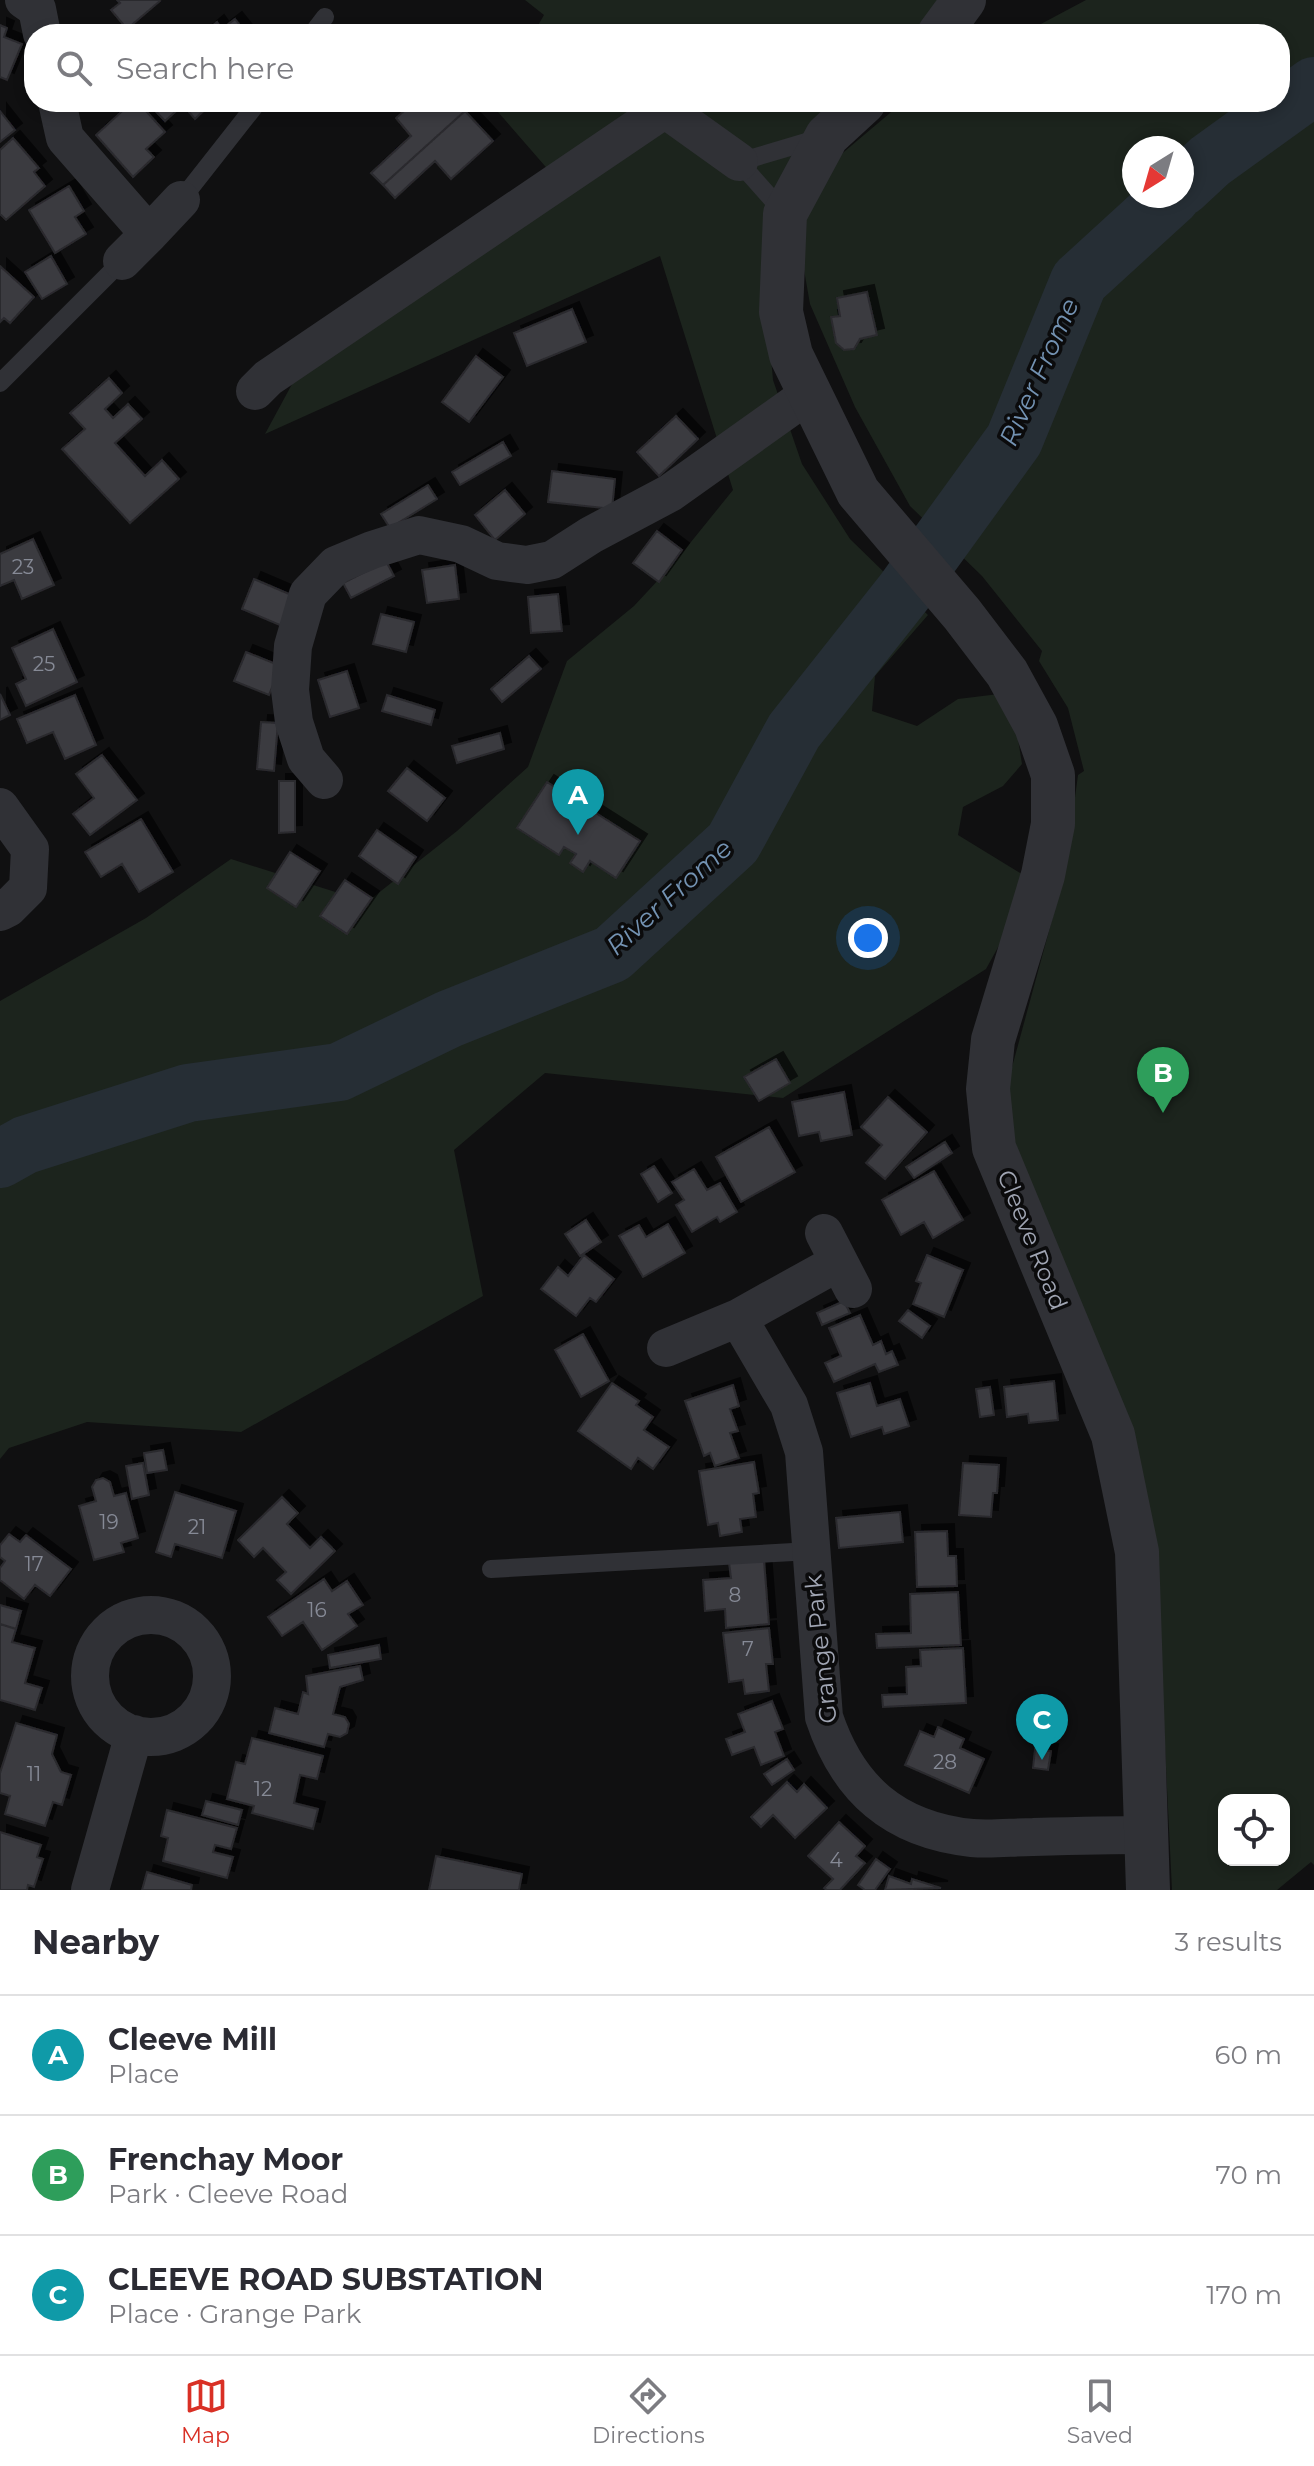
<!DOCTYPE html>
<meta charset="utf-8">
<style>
body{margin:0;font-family:Montserrat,sans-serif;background:#f2f2f3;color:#2b2b33}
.controls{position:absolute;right:24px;bottom:24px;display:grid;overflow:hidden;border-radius:16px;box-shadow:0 4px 12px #0003}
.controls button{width:72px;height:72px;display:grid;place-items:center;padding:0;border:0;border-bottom:2px solid #e1e1e2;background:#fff;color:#2b2b33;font:40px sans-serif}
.compass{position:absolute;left:1122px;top:136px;width:72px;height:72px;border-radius:50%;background:#fff;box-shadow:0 4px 12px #0003;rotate:217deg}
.you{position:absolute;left:868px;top:938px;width:28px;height:28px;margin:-20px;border:6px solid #fff;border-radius:50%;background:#1a73e8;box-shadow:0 0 0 12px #1a73e833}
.badge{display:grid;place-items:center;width:52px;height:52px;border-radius:50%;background:#d93025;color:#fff;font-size:26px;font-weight:700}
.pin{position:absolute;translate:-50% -66px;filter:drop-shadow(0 2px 4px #0008)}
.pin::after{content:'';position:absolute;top:42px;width:28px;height:24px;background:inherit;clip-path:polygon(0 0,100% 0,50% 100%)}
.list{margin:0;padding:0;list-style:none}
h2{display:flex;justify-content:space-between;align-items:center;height:104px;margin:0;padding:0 32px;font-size:34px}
h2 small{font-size:26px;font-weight:400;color:#7c7c81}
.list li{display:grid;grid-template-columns:52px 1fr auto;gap:24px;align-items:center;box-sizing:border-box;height:120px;padding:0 32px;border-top:2px solid #e1e1e2}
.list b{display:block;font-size:30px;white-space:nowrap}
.list p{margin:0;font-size:26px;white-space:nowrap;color:#7c7c81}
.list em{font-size:26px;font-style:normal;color:#7c7c81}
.icon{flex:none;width:44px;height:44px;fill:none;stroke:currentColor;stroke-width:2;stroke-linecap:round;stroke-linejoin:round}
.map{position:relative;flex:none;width:1314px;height:1890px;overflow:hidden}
.search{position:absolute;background:#fff;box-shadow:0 4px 12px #0003;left:24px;right:24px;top:24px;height:88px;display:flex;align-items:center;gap:20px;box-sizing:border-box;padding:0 28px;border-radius:32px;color:#7c7c81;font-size:30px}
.sheet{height:464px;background:#fff}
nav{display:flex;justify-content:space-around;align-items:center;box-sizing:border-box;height:112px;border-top:2px solid #e1e1e2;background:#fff;font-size:22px;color:#7c7c81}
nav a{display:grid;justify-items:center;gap:4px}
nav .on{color:#d93025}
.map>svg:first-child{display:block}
.green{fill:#1c241d;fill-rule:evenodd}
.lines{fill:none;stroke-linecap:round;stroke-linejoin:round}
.river{stroke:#262e35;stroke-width:58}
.building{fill:#3a3a3f;stroke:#2a292d;stroke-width:2;filter:url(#shadow)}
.service{stroke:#303136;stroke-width:18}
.minor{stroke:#303136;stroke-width:38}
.tertiary{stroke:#303136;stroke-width:44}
.labels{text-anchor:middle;stroke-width:7;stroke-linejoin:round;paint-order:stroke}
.number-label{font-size:20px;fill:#868a96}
.street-label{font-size:24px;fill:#a0a5b3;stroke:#0b0b0c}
.water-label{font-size:26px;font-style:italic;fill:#7392b2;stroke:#0b0b0c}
</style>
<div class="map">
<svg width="1314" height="1890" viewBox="0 0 1314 1890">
<defs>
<filter id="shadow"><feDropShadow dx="7" dy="-7" stdDeviation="0" flood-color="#0009"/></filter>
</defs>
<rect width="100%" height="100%" fill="#101011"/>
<path class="green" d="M525 0H941L929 22 914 34H533L544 15Z
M1086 0H1314V1865L1311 1862 1277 1890H1172L1156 1563 1036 1227 1002 1104 1065 872 1078 775 1084 771 1068 708 1039 661 1042 651 982 576 910 506 855 407 810 304 796 224 819 173 903 102H1280V34H966L972 24 1039 25ZM1134 148H1182V196H1134ZM1224 1800H1284V1860H1224Z
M492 102H834L766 300 773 380 802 464 850 539 928 615 875 676 872 711 917 726 958 699 999 694 1017 733 1022 764 1003 786 963 807 958 835 1025 876 1007 931 986 969 783 1098 545 1073 454 1150 483 1296 241 1432 87 1422 9 1448 0 1459V1001L146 918 231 859 367 902 457 831 528 767 567 661 634 606 674 563 733 490 660 256 265 434 324 325 558 181 491 104Z"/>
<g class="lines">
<path class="river" d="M1182 187 1210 161 1314 86
M0 1159 25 1145 188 1093 339 1072 449 1019 612 954 733 843 794 731 904 592 1014 440 1079 281 1172 196"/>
</g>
<path class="building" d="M117 0H159L160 1 127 29 111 10 120 3Z
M235 19 247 34H203L217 22 222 29Z
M0 25 7 28 4 37 22 44 7 80 0 77Z
M132 102H138L165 132 146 149 154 157 133 177 96 135Z
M147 102H213L195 119 183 105 165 121Z
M414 102H457L465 111 383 185 371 173 411 136 396 118Z
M0 111 15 130 0 142Z
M465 111 493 141 451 179 435 161 395 198 383 185Z
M13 138 39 168 34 172 45 186 6 220 0 214V150Z
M69 186 84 211 75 217 86 234 55 253 29 210Z
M51 256 67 284 42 299 25 272Z
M0 266 34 297 10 323 4 318 0 322Z
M867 292 877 335 860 339 854 349 844 350 836 343 831 317 840 316 837 298Z
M572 309 586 342 527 366 514 333Z
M476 356 503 377 469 422 442 402Z
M109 378 122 393 105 409 113 418 128 404 142 419 115 443 145 476 162 460 179 479 130 523 62 449 85 429 70 413Z
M676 416 698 439 659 476 637 452Z
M503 442 511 456 460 485 452 472Z
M552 471 615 479 612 509 548 502Z
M428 485 437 499 390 528 381 514Z
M505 490 525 514 495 540 475 515Z
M657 531 682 550 659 582 633 563Z
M33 539 54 585 22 599 14 580 0 586V554Z
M386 561 394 576 351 598 343 583Z
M455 565 459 599 427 603 422 570Z
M254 579 294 596 282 626 242 609Z
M558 594 562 631 531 633 528 597Z
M381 614 414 622 406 652 373 644Z
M53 629 77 682 26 706 16 684 26 679 12 648Z
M246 652 281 666 269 695 234 681Z
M529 656 541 669 502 702 491 689Z
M347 671 359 708 330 717 318 680Z
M0 694 10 715 0 720Z
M75 695 96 745 65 759 53 732 27 743 17 719Z
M387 695 435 710 431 725 382 711Z
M261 722 278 723 274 771 257 769Z
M500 733 504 749 457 763 452 746Z
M102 755 137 800 90 835 73 814 94 798 76 774Z
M407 768 445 798 427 821 388 791Z
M279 781H295V832L279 833Z
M547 782 640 841 616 878 590 861 583 872 570 863 576 854 564 847 559 855 517 828Z
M141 819 173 872 139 892 122 864 101 877 85 852Z
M377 830 416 857 398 884 359 856Z
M290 852 320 871 296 907 267 888Z
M345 880 372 898 347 934 320 916Z
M776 1059 790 1083 759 1101 744 1077Z
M844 1092 852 1135 821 1141 819 1132 799 1136 792 1102Z
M888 1097 927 1132 885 1179 866 1163 882 1145 861 1127Z
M769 1127 795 1172 741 1202 716 1157Z
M945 1142 952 1153 914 1178 906 1167Z
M654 1166 672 1193 658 1202 641 1174Z
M694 1169 707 1190 720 1183 737 1212 720 1222 717 1217 692 1232 676 1205 684 1200 672 1182Z
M934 1171 963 1220 933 1238 924 1222 901 1235 882 1200Z
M586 1220 601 1242 580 1256 565 1234Z
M668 1224 685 1253 643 1277 619 1236 639 1225 646 1237Z
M584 1255 614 1279 596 1302 590 1298 576 1316 541 1289 558 1267 568 1276Z
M927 1255 963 1270 944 1317 913 1304 921 1283 916 1281Z
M844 1301 850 1313 822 1325 817 1313Z
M908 1310 930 1326 922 1338 899 1321Z
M860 1315 873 1345 881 1341 886 1354 892 1351 898 1365 879 1372 875 1364 834 1382 825 1363 841 1356 829 1328Z
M583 1334 609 1381 581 1397 555 1350Z
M1054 1381 1058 1420 1029 1423 1028 1414 1007 1417 1004 1387Z
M612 1383 639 1401 636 1405 653 1417 644 1430 669 1447 653 1469 638 1458 631 1469 578 1431Z
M870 1383 877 1406 900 1399 909 1426 884 1434 882 1427 851 1437 837 1393Z
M733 1385 739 1406 730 1409 738 1431 730 1433 739 1458 715 1466 710 1453 704 1456 685 1401Z
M990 1387 994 1415 980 1417 976 1389Z
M163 1450 167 1470 147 1473 144 1453Z
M754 1462 759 1493 753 1494 756 1517 740 1519 742 1532 720 1536 718 1523 708 1525 699 1471Z
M143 1463 149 1495 132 1499 126 1466Z
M963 1463 999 1465 997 1493H993L991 1517 959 1515Z
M103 1478 110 1482 114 1496 126 1493 138 1538 121 1543 124 1552 94 1560 79 1506 96 1501 92 1487 96 1480Z
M175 1492 236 1511 222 1558 175 1544 171 1557 156 1552Z
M282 1497 298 1513 287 1524 310 1548 321 1537 335 1551 291 1594 277 1580 286 1572 263 1548 254 1557 238 1540Z
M900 1512 903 1542 839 1548 836 1518Z
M947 1531 948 1556H956L957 1586 917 1587 915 1532Z
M9 1534 20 1542 26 1535 71 1569 50 1596 35 1585 24 1599 0 1580V1568L5 1561 0 1557V1545Z
M764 1560 769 1624 726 1628 725 1609 705 1611 703 1580 731 1578 729 1563Z
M324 1579 332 1591 347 1581 363 1605 348 1614 357 1626 322 1650 303 1622 282 1636 268 1617Z
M958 1592 961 1645 877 1648 876 1634 911 1633 910 1594Z
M0 1605 21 1611 16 1629 0 1624Z
M0 1624 16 1629 12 1642 35 1648 25 1683 42 1688 35 1710 0 1700Z
M769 1628 773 1664H766L769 1691 745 1694 743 1680 729 1682 723 1633Z
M379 1645 381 1659 330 1668 328 1655Z
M963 1648 966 1703 883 1707 882 1695 907 1694 906 1667 921 1666 920 1650Z
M360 1666 363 1680 340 1687 333 1714 345 1717 349 1724 347 1733 340 1737 328 1734 324 1747 269 1733 275 1708 298 1714 303 1692 308 1694 306 1676Z
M772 1701 783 1729 775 1732 784 1756 761 1765 754 1747 732 1755 726 1739 745 1732 738 1714Z
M16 1723 57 1735 52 1754 61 1772 71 1775 62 1805 53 1802 45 1826 5 1814 10 1796 0 1793V1773Z
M938 1727 964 1739 960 1748 984 1759 969 1793 905 1765 920 1731 934 1737Z
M252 1738 323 1756 317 1779 300 1775 294 1803 318 1809 313 1829 252 1813 254 1806 227 1799 236 1762 245 1764Z
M1035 1749 1051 1751 1048 1770 1033 1768Z
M787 1759 794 1770 772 1785 764 1774Z
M787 1782 797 1792 804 1784 827 1808 795 1838 773 1815 761 1827 751 1817Z
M206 1801 242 1810 238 1825 202 1815Z
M167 1810 237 1828 231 1849 215 1845 213 1852 233 1857 227 1878 163 1861 168 1838 161 1836Z
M839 1822 865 1846 856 1856 865 1863 840 1890H827L824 1888 833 1879 808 1856Z
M0 1832 41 1845 37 1857 43 1859 34 1887 28 1885 27 1890H0Z
M436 1856 522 1874 519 1890H429Z
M876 1859 890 1869 875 1890H865L858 1885Z
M147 1872 192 1885 191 1890H142Z
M889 1876 911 1884 912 1879 941 1888 885 1890Z"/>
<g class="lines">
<path class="service" d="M312 34 325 17
M181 200 258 102
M785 214 739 162 820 138
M0 383 122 261
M491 1569 811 1551"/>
<path class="minor" d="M24 0 37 9 42 34
M57 102 65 138 149 234 181 200
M122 261 149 234
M255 391 268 378 665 109 739 162
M324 780 306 759 294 722 290 690 293 646 308 594 336 565 372 550 419 535 461 544 497 561 527 565 552 560 591 535 670 493 809 394
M0 807 30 849 28 888 8 908 0 912
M824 1233 853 1289
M738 1318 789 1405 804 1452 824 1717C848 1789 894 1830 972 1838 991 1840 1013 1837 1033 1837 1070 1836 1108 1835 1145 1835
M666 1348 738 1318 839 1262
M90 1676a61 61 0 1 1 122 0a61 61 0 1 1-122 0Z
M90 1890 134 1734"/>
<path class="tertiary" d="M939 34 964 0
M864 102 827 136 785 214 781 312 791 355 858 492 962 614 1007 673 1036 726 1053 775V824L1043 875 993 1040 988 1089 994 1148 1113 1435 1137 1552 1148 1890"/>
</g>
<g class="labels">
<g class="number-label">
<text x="23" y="574">23</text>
<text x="44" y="671">25</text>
<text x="109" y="1529">19</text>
<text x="197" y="1534">21</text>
<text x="34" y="1571">17</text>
<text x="735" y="1602">8</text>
<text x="317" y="1617">16</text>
<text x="748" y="1656">7</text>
<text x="945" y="1769">28</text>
<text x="34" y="1781">11</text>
<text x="263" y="1796">12</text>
<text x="836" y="1867">4</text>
</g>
<g class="street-label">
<text transform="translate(1032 1240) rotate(68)" y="8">Cleeve Road</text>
<text transform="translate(821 1649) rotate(-96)" y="8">Grange Park</text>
</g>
<g class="water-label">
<text transform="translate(1039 372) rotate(-66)" y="9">River Frome</text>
<text transform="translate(669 897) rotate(-42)" y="9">River Frome</text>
</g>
</g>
</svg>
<div class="controls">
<button><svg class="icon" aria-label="locate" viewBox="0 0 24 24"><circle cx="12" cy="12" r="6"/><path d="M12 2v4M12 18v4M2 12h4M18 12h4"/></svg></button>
</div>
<svg class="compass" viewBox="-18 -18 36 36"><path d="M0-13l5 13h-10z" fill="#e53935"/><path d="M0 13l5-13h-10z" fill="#7c7c81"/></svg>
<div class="you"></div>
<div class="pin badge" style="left:578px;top:835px;background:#0f9aa8">A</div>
<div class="pin badge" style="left:1163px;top:1113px;background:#2e9e5b">B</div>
<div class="pin badge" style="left:1042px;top:1760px;background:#0f9aa8">C</div>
<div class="search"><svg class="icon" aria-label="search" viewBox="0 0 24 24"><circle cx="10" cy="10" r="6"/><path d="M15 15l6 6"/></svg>Search here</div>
</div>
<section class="sheet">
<h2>Nearby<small>3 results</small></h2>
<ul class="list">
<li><span class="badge" style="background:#0f9aa8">A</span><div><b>Cleeve Mill</b><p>Place</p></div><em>60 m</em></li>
<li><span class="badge" style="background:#2e9e5b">B</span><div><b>Frenchay Moor</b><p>Park · Cleeve Road</p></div><em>70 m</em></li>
<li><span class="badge" style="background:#0f9aa8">C</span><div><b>CLEEVE ROAD SUBSTATION</b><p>Place · Grange Park</p></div><em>170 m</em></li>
</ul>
</section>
<nav>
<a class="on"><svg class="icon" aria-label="map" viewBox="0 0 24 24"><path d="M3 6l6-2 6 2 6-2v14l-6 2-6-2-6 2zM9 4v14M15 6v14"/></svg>Map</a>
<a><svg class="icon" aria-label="directions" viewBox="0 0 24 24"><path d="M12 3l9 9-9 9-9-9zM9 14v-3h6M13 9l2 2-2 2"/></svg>Directions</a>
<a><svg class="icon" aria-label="saved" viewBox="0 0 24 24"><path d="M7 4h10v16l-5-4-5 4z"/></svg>Saved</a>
</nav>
